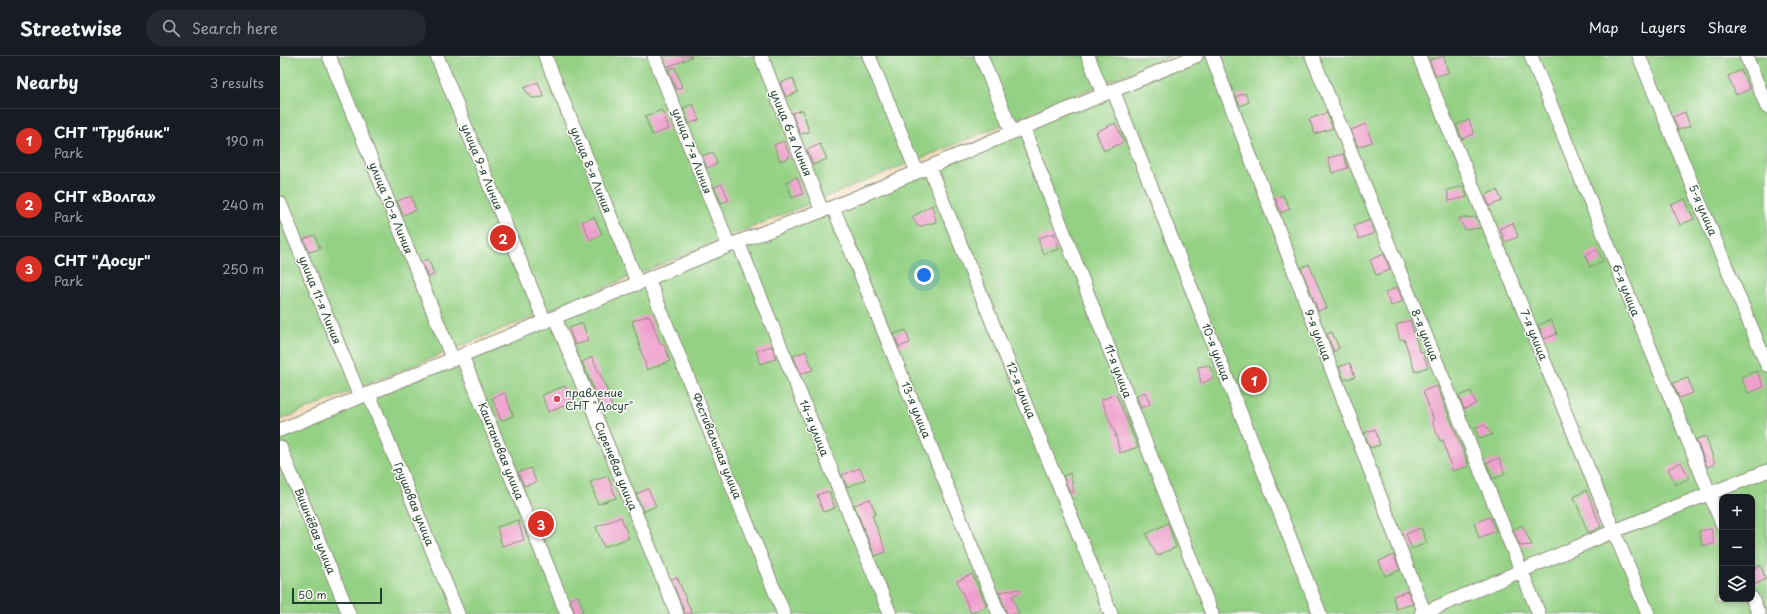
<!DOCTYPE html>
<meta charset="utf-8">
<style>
body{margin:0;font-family:"Playpen Sans",sans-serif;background:#242831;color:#f1f3f6}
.controls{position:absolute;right:12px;bottom:12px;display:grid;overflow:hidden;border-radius:8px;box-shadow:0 2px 6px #0003}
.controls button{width:36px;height:36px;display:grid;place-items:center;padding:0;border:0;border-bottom:1px solid #363941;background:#171b24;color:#f1f3f6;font:20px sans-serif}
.scale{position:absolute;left:12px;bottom:10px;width:90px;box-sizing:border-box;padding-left:4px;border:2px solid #1f3d34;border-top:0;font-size:11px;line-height:14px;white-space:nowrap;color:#1f3d34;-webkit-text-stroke:3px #fdfcf7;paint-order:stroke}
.you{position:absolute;left:644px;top:219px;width:14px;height:14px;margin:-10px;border:3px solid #fff;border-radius:50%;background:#1a73e8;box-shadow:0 0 0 6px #1a73e833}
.badge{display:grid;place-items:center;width:26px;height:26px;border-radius:50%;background:#d93025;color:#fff;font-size:13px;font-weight:700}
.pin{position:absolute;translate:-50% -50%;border:2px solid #fff;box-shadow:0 1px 4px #0006}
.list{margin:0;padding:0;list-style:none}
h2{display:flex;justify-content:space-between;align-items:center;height:52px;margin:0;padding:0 16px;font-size:17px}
h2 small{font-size:13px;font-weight:400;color:#9ea1a6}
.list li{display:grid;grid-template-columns:26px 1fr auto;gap:12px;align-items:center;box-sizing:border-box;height:64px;padding:0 16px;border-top:1px solid #363941}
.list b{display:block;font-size:15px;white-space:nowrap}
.list p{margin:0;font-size:13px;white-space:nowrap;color:#9ea1a6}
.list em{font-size:13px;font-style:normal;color:#9ea1a6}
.icon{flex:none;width:22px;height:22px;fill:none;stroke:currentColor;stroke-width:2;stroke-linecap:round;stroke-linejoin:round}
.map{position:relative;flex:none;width:1487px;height:558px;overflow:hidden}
header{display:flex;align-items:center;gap:24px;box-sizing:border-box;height:56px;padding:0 20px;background:#171b24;border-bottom:1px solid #363941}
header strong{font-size:19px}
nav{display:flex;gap:22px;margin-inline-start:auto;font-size:14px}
.search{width:280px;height:36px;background:#242831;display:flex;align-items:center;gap:10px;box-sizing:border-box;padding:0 14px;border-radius:16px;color:#9ea1a6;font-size:15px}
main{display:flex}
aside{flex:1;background:#171b24}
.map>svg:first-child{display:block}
.green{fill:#95d185;stroke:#5a875c;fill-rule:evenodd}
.building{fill:#ef9fcd}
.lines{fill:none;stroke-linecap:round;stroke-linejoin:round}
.minor-casing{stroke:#898c78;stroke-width:15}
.minor{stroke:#fff;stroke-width:13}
.poi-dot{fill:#d1495b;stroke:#fdfcf7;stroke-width:1.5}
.labels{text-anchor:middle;stroke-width:3;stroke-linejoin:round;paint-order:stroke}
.street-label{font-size:11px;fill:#1f3d34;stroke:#fdfcf7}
.poi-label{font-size:11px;fill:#1f3d34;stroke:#fdfcf7;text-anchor:start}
</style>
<header>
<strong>Streetwise</strong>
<div class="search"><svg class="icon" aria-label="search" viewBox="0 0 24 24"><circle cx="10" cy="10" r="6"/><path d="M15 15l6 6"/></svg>Search here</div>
<nav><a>Map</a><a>Layers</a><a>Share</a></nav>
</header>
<main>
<aside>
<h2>Nearby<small>3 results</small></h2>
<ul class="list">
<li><span class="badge">1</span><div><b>СНТ &quot;Трубник&quot;</b><p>Park</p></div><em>190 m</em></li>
<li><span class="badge">2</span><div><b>СНТ «Волга»</b><p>Park</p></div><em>240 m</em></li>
<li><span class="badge">3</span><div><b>СНТ &quot;Досуг&quot;</b><p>Park</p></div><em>250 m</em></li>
</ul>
</aside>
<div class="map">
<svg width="1487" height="558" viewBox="0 0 1487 558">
<rect width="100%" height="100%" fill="#fdfcf7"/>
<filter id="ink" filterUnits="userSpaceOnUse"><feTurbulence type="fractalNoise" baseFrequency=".025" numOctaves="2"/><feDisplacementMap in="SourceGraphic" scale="8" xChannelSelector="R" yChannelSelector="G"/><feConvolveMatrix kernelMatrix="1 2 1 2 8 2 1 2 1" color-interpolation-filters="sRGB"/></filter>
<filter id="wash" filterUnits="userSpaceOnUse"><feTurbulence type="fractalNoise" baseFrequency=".012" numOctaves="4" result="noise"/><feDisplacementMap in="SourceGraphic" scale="16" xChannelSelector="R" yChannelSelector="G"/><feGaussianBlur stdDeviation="0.9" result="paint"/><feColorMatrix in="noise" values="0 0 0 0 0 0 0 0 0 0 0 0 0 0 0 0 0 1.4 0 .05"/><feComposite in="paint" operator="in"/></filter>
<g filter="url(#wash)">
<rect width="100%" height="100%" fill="#f3dcbd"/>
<path class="green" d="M0 0H891L0 364Z
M921 0H1487V558H0V378L414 207 418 216 415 207ZM1442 441H1472V543H1442Z"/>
<g id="blocks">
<path class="building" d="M383 0H412V1L387 11Z
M1164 0 1168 17 1156 20 1149 4Z
M395 11 402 31 396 33 388 13Z
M1461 14 1470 33 1456 39 1448 20Z
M513 22 518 36 506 41 500 27Z
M258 26 264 41 252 42 244 32Z
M965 37 969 46 960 50 956 41Z
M413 48 419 64 409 68 403 52Z
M382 54 389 73 372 79 365 60Z
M523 54 529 76 520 78 512 57Z
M1405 56 1410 70 1398 74 1393 61Z
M1047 57 1053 72 1035 78 1029 63Z
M1189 64 1194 78 1182 83 1176 69Z
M835 67 844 86 824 95 816 76Z
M1086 68 1092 86 1078 91 1071 74Z
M504 85 510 101 500 105 494 89Z
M540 88 547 103 533 109 527 94Z
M433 96 437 108 427 112 422 100Z
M1063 98 1068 112 1052 117 1048 102Z
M517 121 523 138 512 142 506 126Z
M442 128 449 144 441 147 434 131Z
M1184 130 1187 141 1169 145 1167 134Z
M1217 134 1222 145 1209 150 1205 139Z
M1003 139 1010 153 1001 157 995 142Z
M131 140 136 154 123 159 117 145Z
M1405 143 1414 163 1400 169 1391 149Z
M652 149 656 166 638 171 632 161Z
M314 161 322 178 310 184 302 166Z
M1196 161 1201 172 1185 174 1179 162Z
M1090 164 1094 177 1079 183 1074 170Z
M1233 167 1238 181 1225 186 1220 172Z
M774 177 779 193 763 198 758 182Z
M35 179 40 193 29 196 24 183Z
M1317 193 1323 205 1310 211 1305 199Z
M1104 198 1110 214 1096 219 1090 204Z
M149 203 154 219 148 221 141 206Z
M1029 208 1047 252 1038 255 1021 212Z
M1117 231 1123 245 1111 250 1105 237Z
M369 259 381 289 384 288 390 305 367 314 352 265Z
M1130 264 1140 296 1142 295 1148 311 1135 316 1124 283 1120 284 1116 269Z
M1271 264 1277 278 1264 283 1258 269Z
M303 267 308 285 295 289 289 272Z
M626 274 630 287 619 291 614 278Z
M1052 276 1059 292 1054 296 1047 278Z
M492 290 496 303 480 308 476 295Z
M526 295 533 314 521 318 513 300Z
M312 301 327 334 332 351 322 354 302 306Z
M1070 307 1075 321 1064 324 1059 311Z
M929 309 935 321 921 328 918 311Z
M1477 315 1484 331 1468 337 1461 321Z
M1408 322 1413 337 1399 342 1393 327Z
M285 330 292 347 268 356 262 339Z
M1157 330 1189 410 1172 415 1163 384 1160 385 1152 365 1154 364 1143 335Z
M1191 335 1196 348 1184 353 1179 340Z
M865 336 870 348 861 352 856 340Z
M225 337 233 360 221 365 212 342Z
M836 338 858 391 840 397 835 377 821 344Z
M1205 369 1212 379 1199 383 1195 371Z
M1095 373 1100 389 1090 392 1084 377Z
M1426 380 1435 408 1427 411 1416 383Z
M1219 402 1225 418 1213 423 1206 407Z
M1401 406 1409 422 1396 429 1388 413Z
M251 412 256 426 244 430 238 416Z
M580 412 585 424 567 431 562 419Z
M790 417 794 436 790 437 783 420Z
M328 420 336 442 318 448 310 426Z
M368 433 376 450 363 456 356 438Z
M1306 434 1321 471 1308 477 1294 441Z
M549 435 555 452 543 456 537 439Z
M590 443 596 458 592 459 606 496 595 500 574 449Z
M341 461 349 482 324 491 316 471Z
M1210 461 1216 475 1199 482 1194 467Z
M238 464 244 484 222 490 217 471Z
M888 467 896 491 877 500 866 478Z
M1242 469 1252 489 1240 490 1233 474Z
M1141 472 1147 487 1132 493 1126 478Z
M1431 473 1434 488 1422 490 1419 475Z
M1114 499 1120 514 1105 520 1099 505Z
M1480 509 1486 523 1472 530V513Z
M692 518 707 550 691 557 677 525Z
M397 521 412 558H405L391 523Z
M740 533 741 536 732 540 739 558H727L719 536Z
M1128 535 1133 548 1116 553 1113 540Z
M298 540 303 555 295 558 290 543Z"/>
</g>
</g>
<g filter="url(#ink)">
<use href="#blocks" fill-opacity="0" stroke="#898c78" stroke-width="1"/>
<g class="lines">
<g class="minor-casing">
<path id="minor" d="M49 0 173 304
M157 0 265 266
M265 0 358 228
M374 0 449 190
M481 0 542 155
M589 0 637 116
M701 0 732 76
M808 0 823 38
M932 0 1145 558
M1032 0 1259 558
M1139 0 1368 558
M1251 0 1442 468
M1359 0 1487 309
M1466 0 1487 51
M833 34 1040 558
M743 71 932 558
M649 111 831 558
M0 147 80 341
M553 151 719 558
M458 186 610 558
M368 223 504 558
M275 262 397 558
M182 300 287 558
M89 338 178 558
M0 374 458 186 553 151 916 0
M0 391 69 558
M1472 542 1479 558
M1141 558 1334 475 1487 415"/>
</g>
<use href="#minor" class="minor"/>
</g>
</g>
<circle class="poi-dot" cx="277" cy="343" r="4"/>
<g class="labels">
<g class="street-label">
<text transform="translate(511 77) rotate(68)" y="4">улица 6-я Линия</text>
<text transform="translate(412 95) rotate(69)" y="4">улица 7-я Линия</text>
<text transform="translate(202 111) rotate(68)" y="4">улица 9-я Линия</text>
<text transform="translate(311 114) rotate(68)" y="4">улица 8-я Линия</text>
<text transform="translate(111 152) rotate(68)" y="4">улица 10-я Линия</text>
<text transform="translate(1423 154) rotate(67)" y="4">5-я улица</text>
<text transform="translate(1346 234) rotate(68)" y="4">6-я улица</text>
<text transform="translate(40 244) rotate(68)" y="4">улица 11-я Линия</text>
<text transform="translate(1038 279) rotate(69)" y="4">9-я улица</text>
<text transform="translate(1145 279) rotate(68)" y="4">8-я улица</text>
<text transform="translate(1254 279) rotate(68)" y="4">7-я улица</text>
<text transform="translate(936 296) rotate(69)" y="4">10-я улица</text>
<text transform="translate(838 315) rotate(69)" y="4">11-я улица</text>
<text transform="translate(741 334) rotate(68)" y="4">12-я улица</text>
<text transform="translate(636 354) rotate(68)" y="4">13-я улица</text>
<text transform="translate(534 372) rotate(68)" y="4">14-я улица</text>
<text transform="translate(437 390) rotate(68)" y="4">Фестивальная улица</text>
<text transform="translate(221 395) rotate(68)" y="4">Каштановая улица</text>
<text transform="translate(336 410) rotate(68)" y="4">Сиреневая улица</text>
<text transform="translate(134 448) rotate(68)" y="4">Грушовая улица</text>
<text transform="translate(35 475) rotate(68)" y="4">Вишнёвая улица</text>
</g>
<g class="poi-label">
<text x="285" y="341">правление<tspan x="285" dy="13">СНТ "Досуг"</tspan></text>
</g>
</g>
</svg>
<div class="controls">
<button>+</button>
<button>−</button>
<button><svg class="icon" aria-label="layers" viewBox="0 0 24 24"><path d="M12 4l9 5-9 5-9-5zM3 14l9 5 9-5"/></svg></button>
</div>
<div class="scale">50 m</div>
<div class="you"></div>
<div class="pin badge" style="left:974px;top:324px">1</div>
<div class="pin badge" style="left:223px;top:182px">2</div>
<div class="pin badge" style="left:261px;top:468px">3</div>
</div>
</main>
